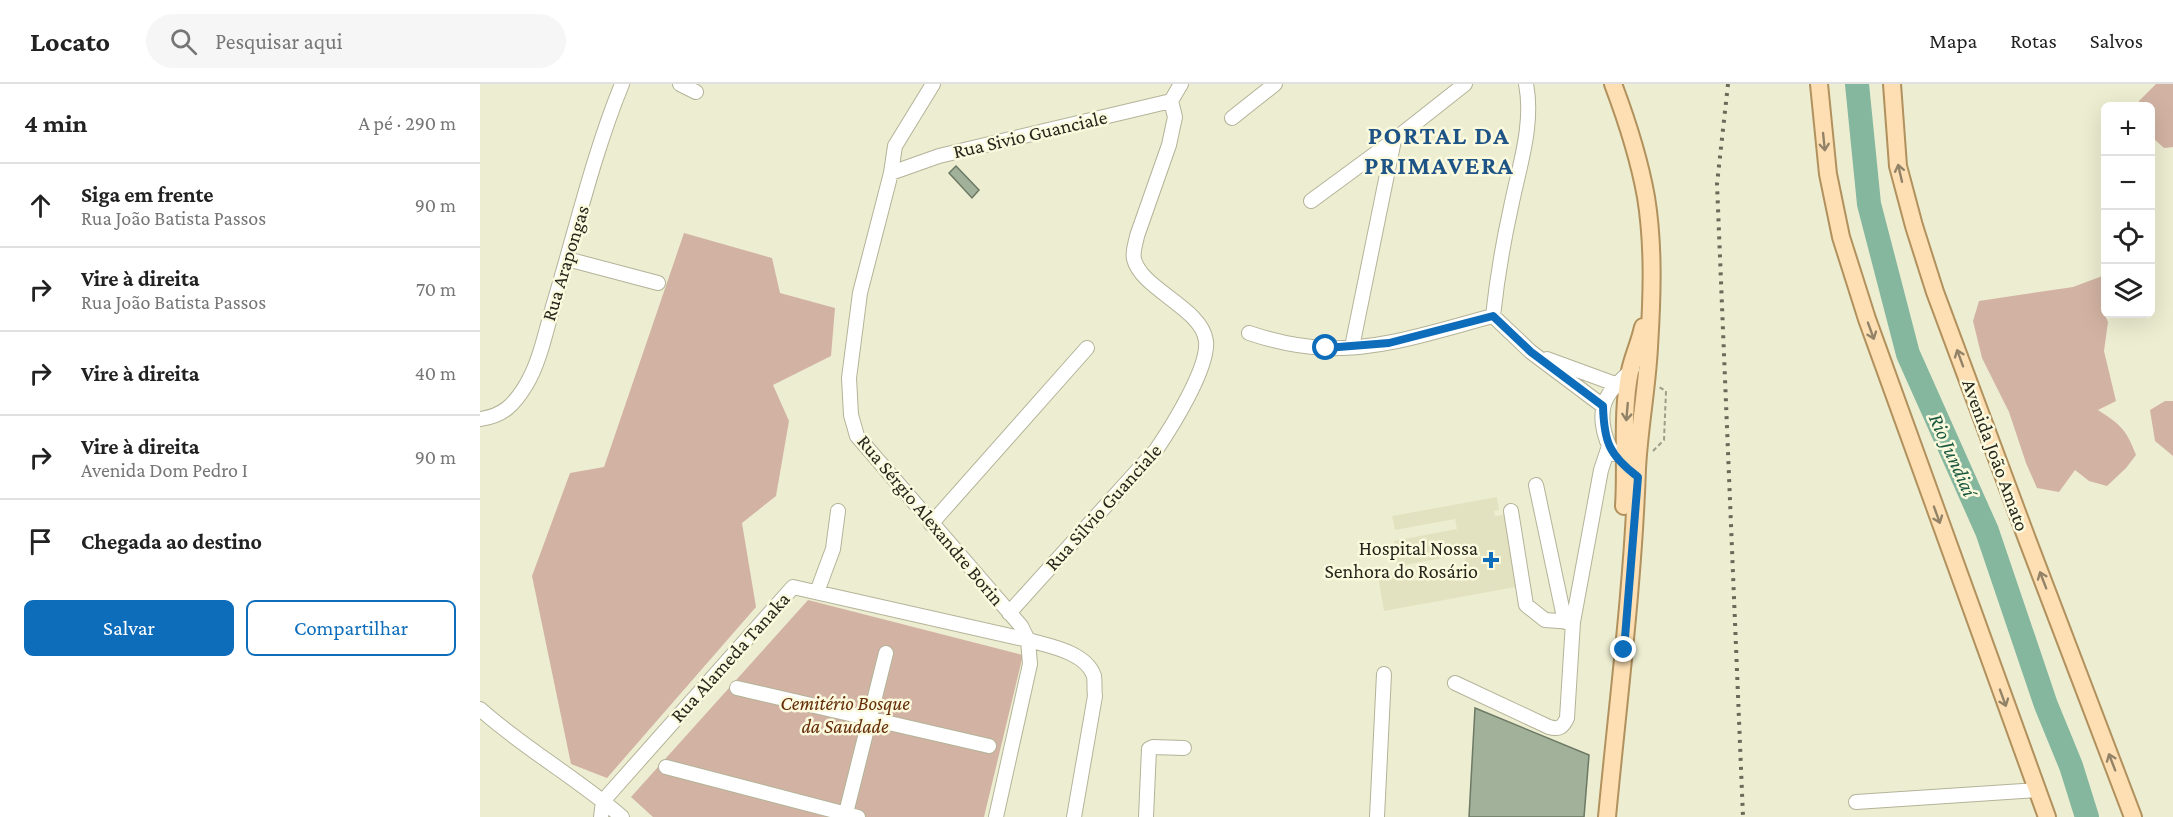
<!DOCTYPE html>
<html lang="pt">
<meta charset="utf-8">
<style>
body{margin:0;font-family:"Crimson Pro",serif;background:#f6f6f6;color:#222}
.controls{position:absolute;right:18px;top:18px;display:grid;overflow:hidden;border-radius:9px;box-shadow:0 6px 24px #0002}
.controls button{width:54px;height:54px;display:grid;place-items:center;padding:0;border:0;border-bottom:2px solid #e0e0e0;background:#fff;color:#222;font:30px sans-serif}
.stop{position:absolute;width:18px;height:18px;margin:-14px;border:4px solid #0e6dba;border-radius:50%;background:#fff}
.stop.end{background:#0e6dba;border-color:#fff;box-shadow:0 2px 6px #0008}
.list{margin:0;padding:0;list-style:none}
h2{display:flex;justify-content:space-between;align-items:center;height:78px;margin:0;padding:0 24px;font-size:26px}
h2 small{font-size:20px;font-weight:400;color:#767676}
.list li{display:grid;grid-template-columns:39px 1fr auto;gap:18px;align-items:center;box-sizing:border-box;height:84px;padding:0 24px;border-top:2px solid #e0e0e0}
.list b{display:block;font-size:22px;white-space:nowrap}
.list p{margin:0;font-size:20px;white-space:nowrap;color:#767676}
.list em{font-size:20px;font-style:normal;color:#767676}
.actions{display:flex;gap:12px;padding:18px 24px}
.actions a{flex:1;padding:14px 0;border:2px solid #0e6dba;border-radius:9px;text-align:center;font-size:21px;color:#0e6dba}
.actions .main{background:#0e6dba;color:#fff}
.icon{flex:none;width:33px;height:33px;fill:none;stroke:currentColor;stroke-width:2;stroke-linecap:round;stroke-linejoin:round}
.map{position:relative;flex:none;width:1693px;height:733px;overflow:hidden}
header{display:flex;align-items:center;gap:36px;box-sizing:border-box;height:84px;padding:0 30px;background:#fff;border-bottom:2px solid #e0e0e0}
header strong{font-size:28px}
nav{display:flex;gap:33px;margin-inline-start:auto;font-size:21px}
.search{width:420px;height:54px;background:#f6f6f6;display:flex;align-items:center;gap:15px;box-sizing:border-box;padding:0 21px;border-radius:33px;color:#767676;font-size:22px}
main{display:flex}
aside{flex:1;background:#fff}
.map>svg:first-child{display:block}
.built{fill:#e3e2c0}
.green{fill:#d2b3a3}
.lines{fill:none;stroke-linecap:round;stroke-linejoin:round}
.river{stroke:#85b79e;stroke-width:24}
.building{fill:#a2b19a;stroke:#6c7964;stroke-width:1.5}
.minor-casing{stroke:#b4b399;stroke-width:16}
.major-casing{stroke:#b1915d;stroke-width:20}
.path{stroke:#9d9d88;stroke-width:2;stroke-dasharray:4.5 3;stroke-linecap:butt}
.minor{stroke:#fff;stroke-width:14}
.major{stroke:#fddfb3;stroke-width:16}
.rail{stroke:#6a6a5a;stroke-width:4;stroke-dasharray:3 6;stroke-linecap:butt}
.oneway{stroke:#928368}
.route{stroke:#0e6dba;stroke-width:8}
.poi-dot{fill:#0e6dba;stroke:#fbfade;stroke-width:2}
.labels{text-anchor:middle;stroke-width:5;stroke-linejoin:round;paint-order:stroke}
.street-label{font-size:20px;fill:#27271d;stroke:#fbfade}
.poi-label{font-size:20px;fill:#27271d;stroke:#fbfade;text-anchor:end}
.park-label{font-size:20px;font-style:italic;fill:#662d09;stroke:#fbfade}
.water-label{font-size:21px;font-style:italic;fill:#1b5840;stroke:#fbfade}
.district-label{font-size:26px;font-weight:bold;letter-spacing:1.5px;fill:#1e5386;stroke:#fbfade}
</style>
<header>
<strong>Locato</strong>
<div class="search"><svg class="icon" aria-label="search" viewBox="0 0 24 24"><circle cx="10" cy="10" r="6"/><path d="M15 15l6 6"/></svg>Pesquisar aqui</div>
<nav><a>Mapa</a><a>Rotas</a><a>Salvos</a></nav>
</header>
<main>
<aside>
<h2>4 min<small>A pé · 290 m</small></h2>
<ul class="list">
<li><svg class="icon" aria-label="ahead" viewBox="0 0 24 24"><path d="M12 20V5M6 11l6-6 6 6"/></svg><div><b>Siga em frente</b><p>Rua João Batista Passos</p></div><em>90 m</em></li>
<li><svg class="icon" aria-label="right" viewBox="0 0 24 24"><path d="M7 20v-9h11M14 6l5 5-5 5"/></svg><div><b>Vire à direita</b><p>Rua João Batista Passos</p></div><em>70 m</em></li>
<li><svg class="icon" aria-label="right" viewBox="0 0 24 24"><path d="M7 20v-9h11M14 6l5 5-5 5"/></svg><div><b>Vire à direita</b></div><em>40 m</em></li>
<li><svg class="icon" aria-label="right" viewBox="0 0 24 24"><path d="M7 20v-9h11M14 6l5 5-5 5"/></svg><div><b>Vire à direita</b><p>Avenida Dom Pedro I</p></div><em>90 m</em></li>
<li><svg class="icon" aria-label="arrive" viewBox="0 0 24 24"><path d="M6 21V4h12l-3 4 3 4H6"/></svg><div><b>Chegada ao destino</b></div></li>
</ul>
<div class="actions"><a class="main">Salvar</a><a>Compartilhar</a></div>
</aside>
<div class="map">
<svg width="1693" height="733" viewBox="0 0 1693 733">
<rect width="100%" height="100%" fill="#ededd1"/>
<path class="built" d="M1017 413 1019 426 1014 427 1015 432 1028 430 1041 502 904 527 898 492 930 487 932 497 987 487 984 470 918 482 914 457 977 445 975 435 915 446 912 432Z"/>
<path class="green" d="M1676 0H1693V63L1684 64 1673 54 1675 41 1671 37 1670 22H1659V17Z
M204 149 292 174 300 209 355 224 351 272 293 301 309 337 296 412 262 439 276 523 127 694 91 680 52 492 90 389 124 383Z
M1625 191 1627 230 1625 231 1628 238 1624 267 1636 317 1618 326C1641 341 1646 345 1656 371L1646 384 1627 402 1609 397 1595 386 1579 408 1557 404 1546 379 1529 328 1502 274 1493 237 1499 217 1593 203Z
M1685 317H1693V372L1675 357 1670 326Z
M328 516 543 571 504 733H173L151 713Z"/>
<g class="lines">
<path class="river" d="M1377 0 1389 120 1428 270 1507 447 1566 621 1591 682 1607 733"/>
</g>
<path class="building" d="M476 82 499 106 492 114 469 89Z
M995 624 1109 671 1104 733H989Z"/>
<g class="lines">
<g class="minor-casing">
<path id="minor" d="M200 0 216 8
M453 0 415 62 411 89 380 209 369 294 371 331 377 352 541 542 548 556 550 580 516 733
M691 17 701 0
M752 34 795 0
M411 89 459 72 691 17
M831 117 914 56 985 0
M87 175 178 199
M1013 232C1017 195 1023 159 1031 123 1039 83 1054 40 1046 0
M1013 232 1051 268 1123 322
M769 249C793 257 820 263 846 264 903 266 959 246 1013 232
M872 263 914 56
M1067 275 1138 301
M0 335C23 332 34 321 46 301 60 278 66 246 74 219 96 146 113 71 142 0
M1134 370C1123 354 1117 327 1129 310 1135 301 1145 293 1152 285
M1056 401 1085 538
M1031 427 1046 521 1065 536 1093 538 1121 386 1129 362
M451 440 607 264
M337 508 353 465 358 427
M529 529 676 366C691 344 729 284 726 257 722 224 661 205 654 175 652 167 656 159 657 152L689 61 695 33 691 17
M975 599 1069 643C1079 646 1083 643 1087 634L1093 538
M257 604 509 662
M0 625C45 665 97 694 142 733
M186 683 378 733
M123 717 313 503 548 556C569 562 606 568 614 592 615 598 614 606 615 612L594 733
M1376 718 1557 706
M121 733 123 717
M365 733 406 569
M666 733 669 665 673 663 704 664
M897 733 904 590"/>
</g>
<g class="major-casing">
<path id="major" d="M1339 0 1348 90 1361 153 1387 235 1567 733
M1412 0 1418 82 1434 142 1455 208 1547 455 1653 733
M1144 422C1147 378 1141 331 1150 287 1153 272 1160 258 1163 243
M1127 733C1138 617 1153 501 1157 385 1159 344 1167 304 1169 263 1172 214 1174 162 1166 113 1159 74 1147 37 1133 0"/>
</g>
<path class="path" d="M1173 367 1184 356 1186 307 1179 303"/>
<use href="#minor" class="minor"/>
<use href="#major" class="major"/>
<path class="rail" d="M1248 0 1237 100 1263 733"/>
</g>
<defs><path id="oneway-shaft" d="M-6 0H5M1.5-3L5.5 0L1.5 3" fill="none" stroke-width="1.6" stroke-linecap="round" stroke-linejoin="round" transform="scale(1.5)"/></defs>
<g class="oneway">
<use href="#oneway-shaft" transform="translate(1344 58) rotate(84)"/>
<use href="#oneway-shaft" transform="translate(1420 89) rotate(-103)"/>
<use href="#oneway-shaft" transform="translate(1391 247) rotate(70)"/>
<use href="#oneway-shaft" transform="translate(1480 274) rotate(-110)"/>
<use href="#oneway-shaft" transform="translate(1147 328) rotate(95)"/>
<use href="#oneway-shaft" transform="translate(1457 431) rotate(70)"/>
<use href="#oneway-shaft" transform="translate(1563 496) rotate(-111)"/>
<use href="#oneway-shaft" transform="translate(1523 614) rotate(70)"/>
<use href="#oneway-shaft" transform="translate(1632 678) rotate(-111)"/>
</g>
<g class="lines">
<path class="route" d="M846 264 909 259 1013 232 1051 268 1123 322C1124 358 1129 371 1158 393L1144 566"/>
</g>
<path class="poi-dot" d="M1008 467h6v6h6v6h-6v6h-6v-6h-6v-6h6z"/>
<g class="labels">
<g class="street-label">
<text transform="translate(550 50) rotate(-13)" y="7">Rua Sivio Guanciale</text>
<text transform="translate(85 179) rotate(-73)" y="7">Rua Arapongas</text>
<text transform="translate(1516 371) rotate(70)" y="7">Avenida João Amato</text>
<text transform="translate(623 423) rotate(-48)" y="7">Rua Silvio Guanciale</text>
<text transform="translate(451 436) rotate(50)" y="7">Rua Sérgio Alexandre Borin</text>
<text transform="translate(250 573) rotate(-48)" y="7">Rua Alameda Tanaka</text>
</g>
<g class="poi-label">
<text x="998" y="471">Hospital Nossa<tspan x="998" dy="23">Senhora do Rosário</tspan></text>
</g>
<g class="park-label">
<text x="365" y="626">Cemitério Bosque<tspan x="365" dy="23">da Saudade</tspan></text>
</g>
<g class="water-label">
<text transform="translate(1473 371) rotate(66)" y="7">Rio Jundiaí</text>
</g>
<g class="district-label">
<text x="959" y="60">PORTAL DA<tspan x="959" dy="30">PRIMAVERA</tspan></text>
</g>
</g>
</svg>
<div class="controls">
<button>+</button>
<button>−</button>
<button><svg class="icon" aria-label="locate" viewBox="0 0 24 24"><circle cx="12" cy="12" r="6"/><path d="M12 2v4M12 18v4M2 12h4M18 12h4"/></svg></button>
<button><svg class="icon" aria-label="layers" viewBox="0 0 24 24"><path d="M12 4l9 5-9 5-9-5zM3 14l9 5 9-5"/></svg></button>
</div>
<div class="stop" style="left:846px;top:264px"></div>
<div class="stop end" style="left:1144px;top:566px"></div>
</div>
</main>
